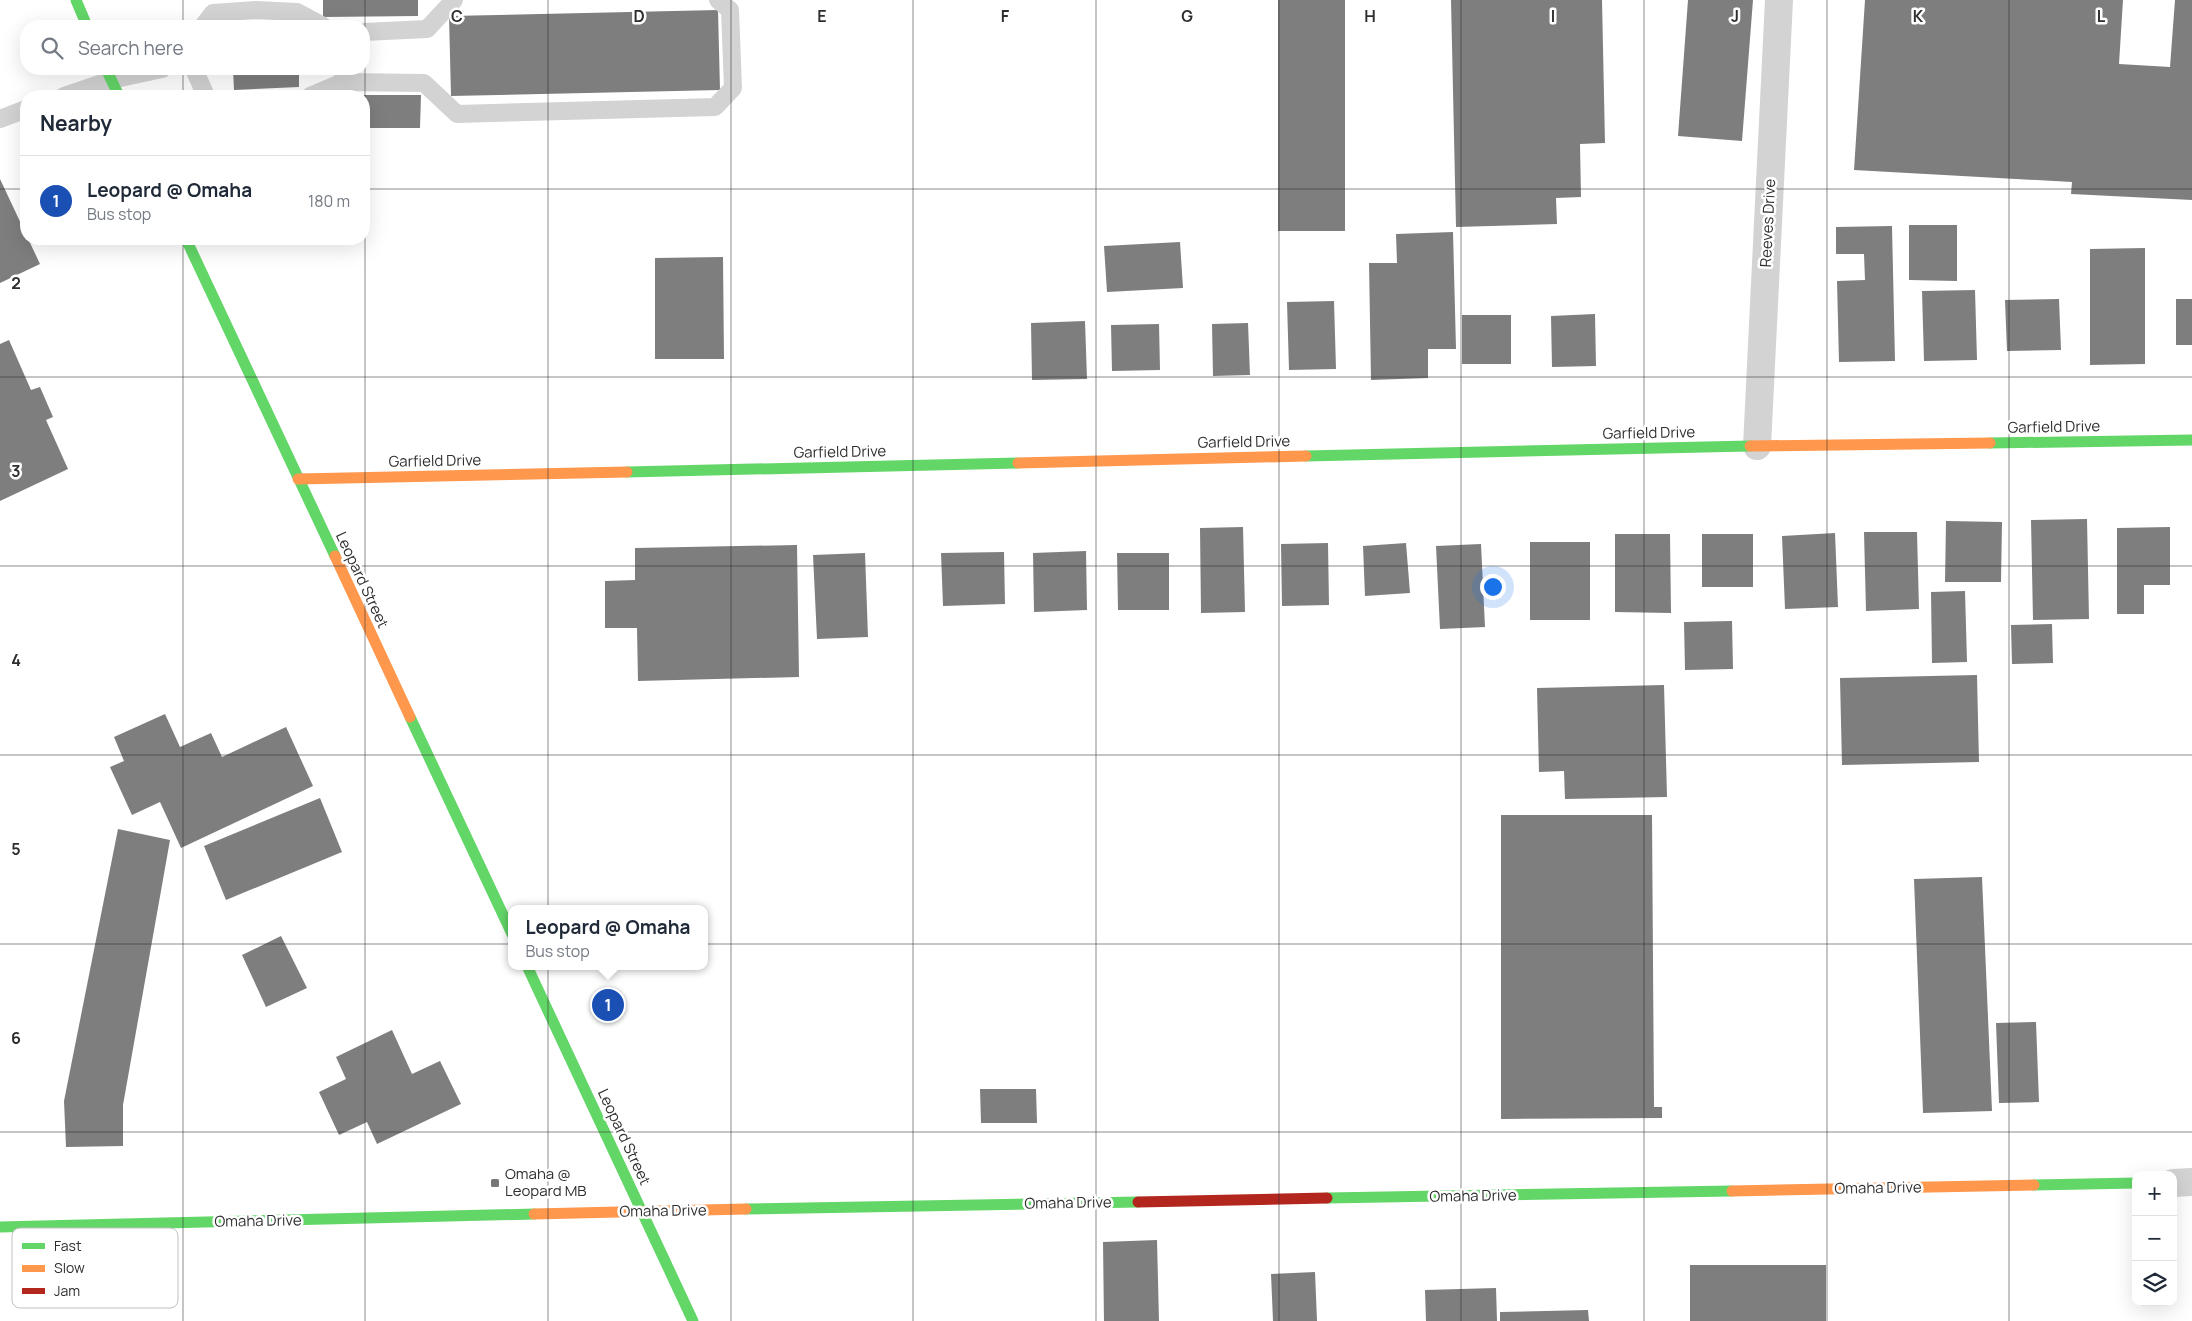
<!DOCTYPE html>
<meta charset="utf-8">
<style>
body{margin:0;font-family:Manrope,sans-serif;background:#f6f6f7;color:#1f2937}
.controls{position:absolute;right:15px;bottom:15px;display:grid;overflow:hidden;border-radius:10px;box-shadow:0 5px 20px #0002}
.controls button{width:45px;height:45px;display:grid;place-items:center;padding:0;border:0;border-bottom:1px solid #e0e1e3;background:#fff;color:#1f2937;font:25px sans-serif}
.you{position:absolute;left:1492px;top:586px;width:18px;height:18px;margin:-12px;border:4px solid #fff;border-radius:50%;background:#1a73e8;box-shadow:0 0 0 8px #1a73e833}
.badge{display:grid;place-items:center;width:32px;height:32px;border-radius:50%;background:#111827;color:#fff;font-size:16px;font-weight:700}
.pin{position:absolute;translate:-50% -50%;border:2px solid #fff;box-shadow:0 1px 5px #0006}
.popup{position:absolute;left:508px;top:905px;width:200px;height:65px;box-sizing:border-box;display:grid;place-content:center;border-radius:10px;background:#fff;filter:drop-shadow(0 1px 4px #0005);font-size:16px;white-space:nowrap;color:#747a83}
.popup b{font-size:19px;color:#1f2937}
.popup::after{content:'';position:absolute;left:50%;top:100%;margin-left:-10px;border:10px solid transparent;border-top-color:#fff}
.list{margin:0;padding:0;list-style:none}
h2{display:flex;justify-content:space-between;align-items:center;height:65px;margin:0;padding:0 20px;font-size:21px}
h2 small{font-size:16px;font-weight:400;color:#747a83}
.list li{display:grid;grid-template-columns:32px 1fr auto;gap:15px;align-items:center;box-sizing:border-box;height:90px;padding:0 20px;border-top:1px solid #e0e1e3}
.list b{display:block;font-size:19px;white-space:nowrap}
.list p{margin:0;font-size:16px;white-space:nowrap;color:#747a83}
.list em{font-size:16px;font-style:normal;color:#747a83}
.icon{flex:none;width:28px;height:28px;fill:none;stroke:currentColor;stroke-width:2;stroke-linecap:round;stroke-linejoin:round}
.map{position:relative;flex:none;width:2192px;height:1321px;overflow:hidden}
.search{position:absolute;background:#fff;box-shadow:0 5px 20px #0002;left:20px;top:20px;width:350px;height:55px;display:flex;align-items:center;gap:12px;box-sizing:border-box;padding:0 18px;border-radius:20px;color:#747a83;font-size:19px}
.panel{position:absolute;background:#fff;box-shadow:0 5px 20px #0002;left:20px;top:90px;width:350px;height:155px;border-radius:20px}
.map>svg:first-child{display:block}
.building{fill:#7e7e7e}
.lines{fill:none;stroke-linecap:round;stroke-linejoin:round}
.lane{stroke:#d3d3d3;stroke-width:18}
.street{stroke:#d3d3d3;stroke-width:28}
.fast{stroke:#63d668;stroke-width:11}
.slow{stroke:#ff974d;stroke-width:11}
.jam{stroke:#b3261e;stroke-width:11}
.grid{fill:none;stroke:#2e2e2e;stroke-width:1;stroke-opacity:0.55}
.poi-dot{fill:#777;stroke:#fff;stroke-width:2}
.labels{text-anchor:middle;stroke-width:5;stroke-linejoin:round;paint-order:stroke}
.street-label{font-size:15px;fill:#2e2e2e;stroke:#fff}
.poi-label{font-size:15px;fill:#2e2e2e;stroke:#fff;text-anchor:start}
.key{fill:#fff;stroke:#c0c0c0;stroke-width:1}
.key-label{font-size:14px;fill:#2e2e2e}
.grid-label{font-size:16px;text-anchor:middle;font-weight:bold;fill:#2e2e2e;stroke:#fff;stroke-width:5;stroke-linejoin:round;paint-order:stroke}
</style>
<div class="map">
<svg width="2192" height="1321" viewBox="0 0 2192 1321">
<rect width="100%" height="100%" fill="#fff"/>
<path class="building" d="M323 0H418V16L323 17Z
M1278 0H1345V231H1278Z
M1451 0H1602L1605 143 1580 144 1581 197 1556 198 1557 224 1456 227Z
M1688 0H1753L1742 141 1678 136Z
M1865 0H2123L2119 64 2170 67 2175 0H2192V200L2071 194 2072 182 1854 170Z
M718 10 720 90 451 96 449 16Z
M233 69H299V87L234 90Z
M364 95H421L420 128H364Z
M0 179 40 264 0 283Z
M1909 225H1957V281L1909 280Z
M1892 226 1895 361 1839 362 1837 281 1865 280 1864 254H1836V227Z
M1453 232 1456 349H1428V378L1371 380 1369 263H1397L1396 234Z
M1180 242 1183 288 1107 292 1104 246Z
M2145 248V364L2090 365V249Z
M723 257 724 359H655V258Z
M1975 290 1977 360 1924 361 1922 291Z
M2059 299 2061 350 2007 351 2005 300Z
M2176 299H2192V345H2176Z
M1334 301 1336 369 1289 370 1287 302Z
M1595 314 1596 366 1552 367 1551 316Z
M1462 315H1511V364H1462Z
M1085 321 1087 379 1032 380 1031 323Z
M1248 323 1250 375 1213 376 1212 324Z
M1159 324 1160 370 1112 371 1111 325Z
M9 340 31 390 40 387 53 417 46 420 68 469 0 501V344Z
M2087 519 2089 619 2033 620 2031 520Z
M1946 521 2002 522 2001 582H1945Z
M1243 527 1245 612 1201 613 1200 528Z
M2170 527V585H2144V614H2117V528Z
M1864 532H1917L1919 609 1866 611Z
M1835 533 1838 607 1785 609 1782 536Z
M1615 534H1670L1671 613 1615 612Z
M1702 534H1753V587H1702Z
M1530 542H1590V620H1530Z
M1328 543 1329 605 1282 606 1281 544Z
M1406 543 1410 593 1365 596 1363 546Z
M1481 544 1485 627 1440 629 1436 546Z
M797 545 799 677 638 681 637 628H605V581L635 580V548Z
M1086 551 1087 610 1034 612 1033 553Z
M1004 552 1005 604 943 606 941 553Z
M865 553 868 637 817 639 813 555Z
M1117 553H1169V610H1118Z
M1965 591 1967 662 1932 663 1931 592Z
M1732 621 1733 669 1685 670 1684 622Z
M2052 624 2053 663 2012 664 2011 625Z
M1977 675 1979 762 1842 765 1840 678Z
M1664 685 1667 797 1565 799 1564 771 1539 772 1537 688Z
M165 714 180 747 211 733 222 757 286 727 313 786 181 848 160 802 132 815 110 767 124 761 114 737Z
M320 798 342 852 226 900 204 846Z
M1501 815H1652L1654 1107H1662V1118L1501 1119Z
M118 829 170 840 123 1105V1146L66 1147 64 1101Z
M1982 877 1992 1111 1923 1113 1914 879Z
M281 936 307 988 266 1007 242 955Z
M2036 1022 2039 1102 1999 1103 1996 1023Z
M392 1030 412 1074 440 1061 461 1104 377 1144 367 1122 339 1135 319 1092 346 1079 336 1057Z
M980 1089H1036L1037 1123H981Z
M1157 1240 1159 1321H1104L1103 1242Z
M1690 1265H1826V1321H1690Z
M1315 1272 1317 1321H1273L1271 1274Z
M1496 1288 1497 1321H1426L1425 1290Z
M1588 1310 1589 1321H1500V1312Z"/>
<g class="lines">
<path class="lane" d="M203 26 213 13 256 10 297 12 323 26
M364 32 427 29 454 0
M194 69 206 96
M343 82 424 83 457 114 715 107 733 88 730 10 718 0
M64 96 111 80 162 69
M310 96 343 82V69
M0 119 26 109"/>
<path class="street" d="M1757 446 1779 0
M2173 1183 2192 1182"/>
<path class="fast" d="M76 0 87 26
M106 69 119 96
M186 239 335 556
M1990 443 2192 440
M1306 456 1750 446
M627 472 1018 463
M410 717 512 934
M527 966 693 1321
M2034 1185 2136 1183
M1327 1198 1732 1191
M746 1209 1138 1202
M0 1227 534 1214"/>
<path class="slow" d="M1750 446 1990 443
M1018 463 1306 456
M298 479 627 472
M335 556 410 717
M1732 1191 2034 1185
M534 1214 746 1209"/>
<path class="jam" d="M1138 1202 1327 1198"/>
</g>
<path class="grid" d="M183 0V26M365 0V1321M548 0V1321M731 0V1321M913 0V1321M1096 0V1321M1279 0V1321M1461 0V1321M1644 0V1321M1827 0V1321M2009 0V1321M183 69V96M0 189H26M364 189H2192M183 239V1321M0 377H2192M0 566H2192M0 755H2192M0 944H2192M0 1132H2192"/>
<rect class="poi-dot" x="490" y="1178" width="10" height="10" rx="2.5"/>
<g class="labels">
<g class="street-label">
<text transform="translate(1768 223) rotate(-87)" y="5">Reeves Drive</text>
<text transform="translate(2054 427) rotate(-1)" y="5">Garfield Drive</text>
<text transform="translate(1649 433) rotate(-1)" y="5">Garfield Drive</text>
<text transform="translate(1244 442) rotate(-1)" y="5">Garfield Drive</text>
<text transform="translate(840 452) rotate(-1)" y="5">Garfield Drive</text>
<text transform="translate(435 461) rotate(-1)" y="5">Garfield Drive</text>
<text transform="translate(362 580) rotate(65)" y="5">Leopard Street</text>
<text transform="translate(624 1137) rotate(65)" y="5">Leopard Street</text>
<text transform="translate(1878 1188) rotate(-1)" y="5">Omaha Drive</text>
<text transform="translate(1473 1196) rotate(-1)" y="5">Omaha Drive</text>
<text transform="translate(1068 1203) rotate(-1)" y="5">Omaha Drive</text>
<text transform="translate(663 1211) rotate(-1)" y="5">Omaha Drive</text>
<text transform="translate(258 1221) rotate(-1)" y="5">Omaha Drive</text>
</g>
<g class="poi-label">
<text x="505" y="1179">Omaha @<tspan x="505" dy="17">Leopard MB</tspan></text>
</g>
</g>
<rect x="12" y="1228" width="166" height="80" rx="8" class="key"/>
<rect x="22" y="1243" width="23" height="6" fill="#63d668"/>
<rect x="22" y="1265" width="23" height="7" fill="#ff974d"/>
<rect x="22" y="1288" width="23" height="6" fill="#b3261e"/>
<g class="key-label">
<text x="54" y="1251">Fast</text>
<text x="54" y="1273">Slow</text>
<text x="54" y="1296">Jam</text>
</g>
<g class="grid-label">
<text x="457" y="22">C</text>
<text x="639" y="22">D</text>
<text x="822" y="22">E</text>
<text x="1005" y="22">F</text>
<text x="1187" y="22">G</text>
<text x="1370" y="22">H</text>
<text x="1553" y="22">I</text>
<text x="1735" y="22">J</text>
<text x="1918" y="22">K</text>
<text x="2101" y="22">L</text>
<text x="16" y="289">2</text>
<text x="16" y="477">3</text>
<text x="16" y="666">4</text>
<text x="16" y="855">5</text>
<text x="16" y="1044">6</text>
</g>
</svg>
<div class="controls">
<button>+</button>
<button>−</button>
<button><svg class="icon" aria-label="layers" viewBox="0 0 24 24"><path d="M12 4l9 5-9 5-9-5zM3 14l9 5 9-5"/></svg></button>
</div>
<div class="you"></div>
<div class="pin badge" style="left:608px;top:1005px;background:#1a4fb4">1</div>
<div class="popup"><b>Leopard @ Omaha</b>Bus stop</div>
<div class="search"><svg class="icon" aria-label="search" viewBox="0 0 24 24"><circle cx="10" cy="10" r="6"/><path d="M15 15l6 6"/></svg>Search here</div>
<section class="panel">
<h2>Nearby<small></small></h2>
<ul class="list">
<li><span class="badge" style="background:#1a4fb4">1</span><div><b>Leopard @ Omaha</b><p>Bus stop</p></div><em>180 m</em></li>
</ul>
</section>
</div>
